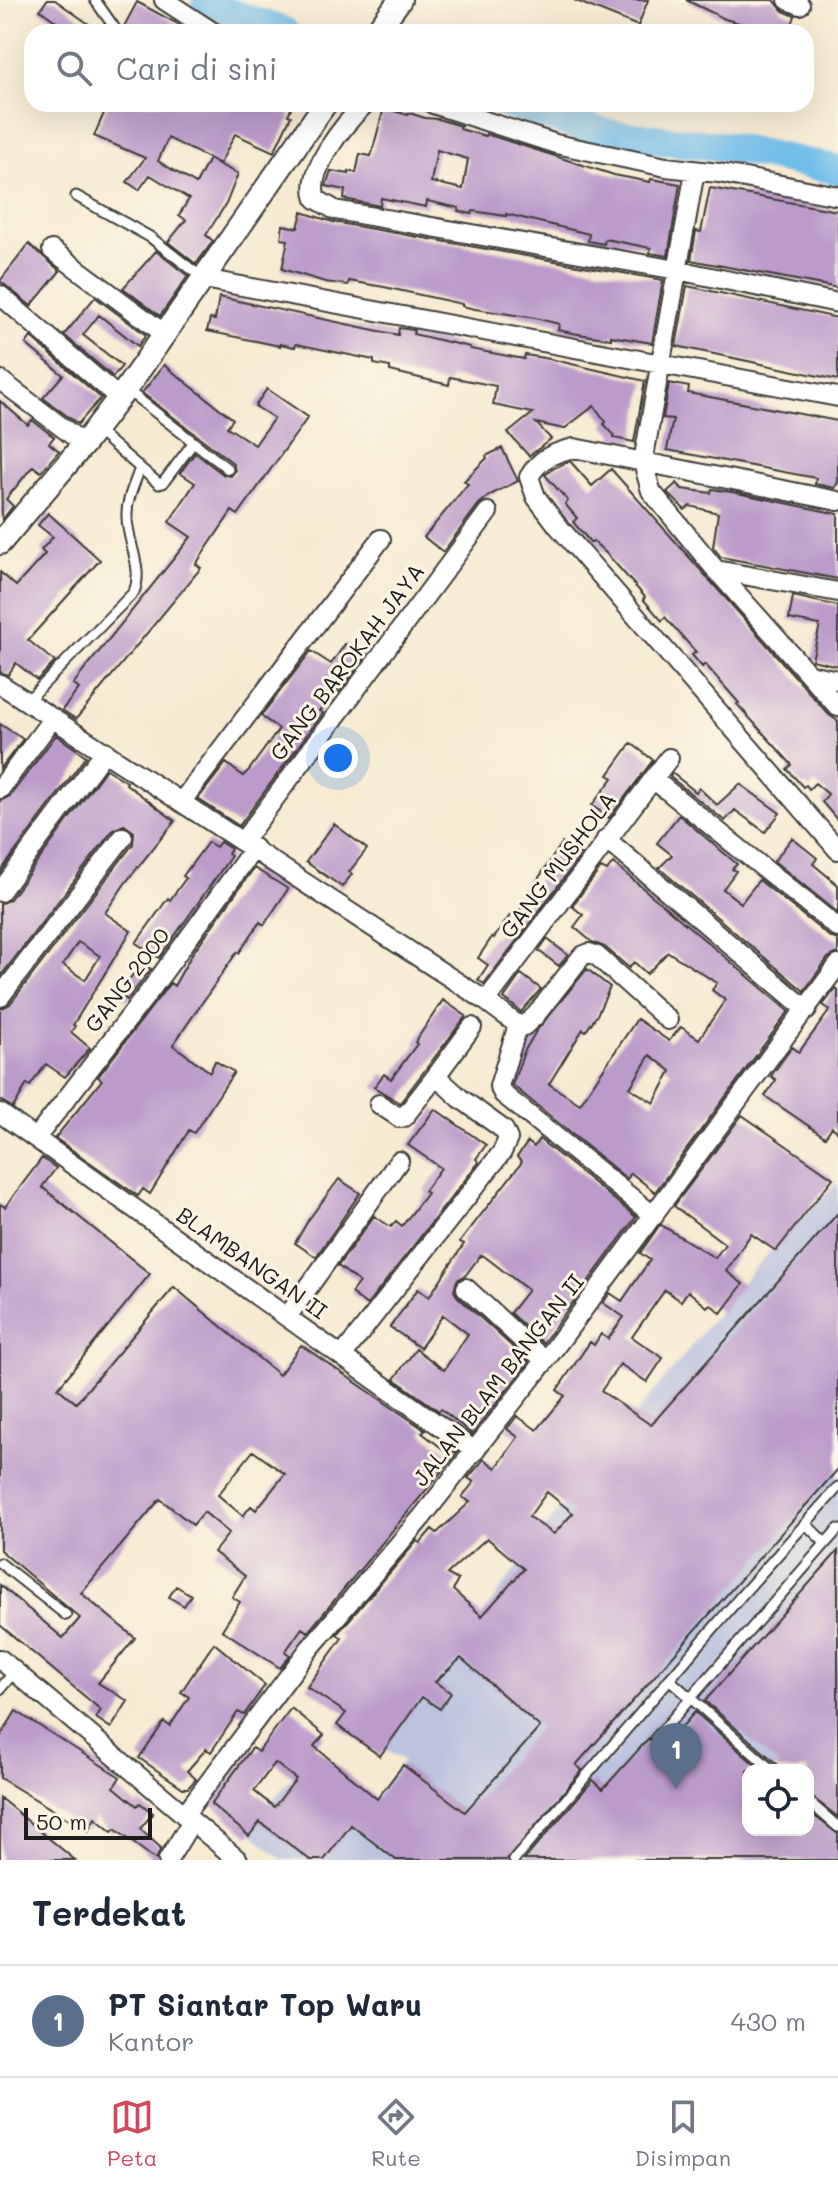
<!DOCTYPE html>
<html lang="id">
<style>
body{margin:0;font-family:Mali,sans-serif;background:#f6f6f7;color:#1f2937}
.controls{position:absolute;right:24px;bottom:24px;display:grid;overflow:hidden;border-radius:16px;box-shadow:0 8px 32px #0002}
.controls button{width:72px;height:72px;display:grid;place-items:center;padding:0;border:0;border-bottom:2px solid #e0e1e3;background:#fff;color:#1f2937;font:40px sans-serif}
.scale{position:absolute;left:24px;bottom:20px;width:128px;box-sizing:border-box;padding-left:8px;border:4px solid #1c1c1c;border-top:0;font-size:22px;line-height:28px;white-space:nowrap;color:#1c1c1c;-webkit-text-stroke:6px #fcf5e5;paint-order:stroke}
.you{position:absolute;left:338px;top:758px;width:28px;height:28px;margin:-20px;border:6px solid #fff;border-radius:50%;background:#1a73e8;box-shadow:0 0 0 12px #1a73e833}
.badge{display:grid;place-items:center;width:52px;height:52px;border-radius:50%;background:#d1495b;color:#fff;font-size:26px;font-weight:700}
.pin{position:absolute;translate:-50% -66px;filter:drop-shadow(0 2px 4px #0008)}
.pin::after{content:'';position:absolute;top:42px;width:28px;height:24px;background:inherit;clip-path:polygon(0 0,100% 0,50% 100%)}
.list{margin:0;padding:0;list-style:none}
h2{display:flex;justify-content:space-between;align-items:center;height:104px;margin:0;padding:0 32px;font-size:34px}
h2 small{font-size:26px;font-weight:400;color:#747a83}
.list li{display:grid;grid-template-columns:52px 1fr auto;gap:24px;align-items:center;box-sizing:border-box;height:112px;padding:0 32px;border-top:2px solid #e0e1e3}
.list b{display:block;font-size:30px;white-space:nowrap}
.list p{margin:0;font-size:26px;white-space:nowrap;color:#747a83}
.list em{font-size:26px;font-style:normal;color:#747a83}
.icon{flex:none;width:44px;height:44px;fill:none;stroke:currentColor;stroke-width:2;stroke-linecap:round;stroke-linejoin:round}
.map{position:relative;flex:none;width:838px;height:1860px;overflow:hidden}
.search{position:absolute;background:#fff;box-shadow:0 8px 32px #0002;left:24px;right:24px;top:24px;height:88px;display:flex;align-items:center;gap:20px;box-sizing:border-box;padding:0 28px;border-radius:24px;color:#747a83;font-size:30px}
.sheet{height:216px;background:#fff}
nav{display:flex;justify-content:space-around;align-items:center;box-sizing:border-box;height:112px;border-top:2px solid #e0e1e3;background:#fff;font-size:22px;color:#747a83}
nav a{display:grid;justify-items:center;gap:4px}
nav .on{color:#d1495b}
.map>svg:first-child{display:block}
.industrial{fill:#bcc3de;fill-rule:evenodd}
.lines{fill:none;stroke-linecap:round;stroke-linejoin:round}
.river{stroke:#70bdea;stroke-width:30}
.building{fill:#bb9bca;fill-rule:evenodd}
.service-casing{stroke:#3d3b37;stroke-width:13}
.minor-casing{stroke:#3d3b37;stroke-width:22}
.tertiary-casing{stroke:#3d3b37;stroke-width:26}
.service{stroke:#fff;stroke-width:9}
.minor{stroke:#fff;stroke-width:18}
.tertiary{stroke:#fff;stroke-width:22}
.labels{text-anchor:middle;stroke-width:6;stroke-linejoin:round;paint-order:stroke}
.street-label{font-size:22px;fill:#1c1c1c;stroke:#fcf5e5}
</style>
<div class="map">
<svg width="838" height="1860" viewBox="0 0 838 1860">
<rect width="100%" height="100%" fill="#fcf5e5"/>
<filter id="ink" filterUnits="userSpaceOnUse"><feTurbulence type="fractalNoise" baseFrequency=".0125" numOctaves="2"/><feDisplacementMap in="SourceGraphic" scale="16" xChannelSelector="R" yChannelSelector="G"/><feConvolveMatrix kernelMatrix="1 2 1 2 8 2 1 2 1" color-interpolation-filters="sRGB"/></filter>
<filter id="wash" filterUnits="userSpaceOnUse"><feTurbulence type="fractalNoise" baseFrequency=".006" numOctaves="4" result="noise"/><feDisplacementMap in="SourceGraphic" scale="32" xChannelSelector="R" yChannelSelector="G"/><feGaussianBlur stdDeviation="1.8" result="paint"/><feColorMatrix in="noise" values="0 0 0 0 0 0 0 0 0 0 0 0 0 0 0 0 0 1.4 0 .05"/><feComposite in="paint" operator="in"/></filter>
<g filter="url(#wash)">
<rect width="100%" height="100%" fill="#f6ead2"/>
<path class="industrial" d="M838 1182V1860H282L246 1828 298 1772 360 1818 403 1760 348 1730 453 1655 560 1508 755 1267ZM748 1770H808V1830H748Z"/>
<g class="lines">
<path class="river" d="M206 0 217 9 284 32
M508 104 607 134 729 147 838 170"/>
</g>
<g id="blocks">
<path class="building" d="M47 0H55L100 32H71L40 10Z
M574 0H648L638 26Z
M686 0H774L783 11 795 16 789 32H771L725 19Z
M137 2 178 24 191 32H121Z
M108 104H293L288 115 291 116 274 152 235 134 220 164 168 138 158 161 196 184 209 159 238 174 226 204 206 235 213 241 196 264 168 242 186 220 179 215 189 199 150 175 139 190 127 182 145 158 94 136Z
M384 108 408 115 409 113 425 118 438 119 461 126 460 129 485 136 486 134 614 175 650 182 651 179 680 184 668 256 650 253 651 248 605 239 604 244 588 241 589 234 506 214V216L473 211 472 214 458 211 459 208 427 201 426 207 381 198 380 206 344 199 345 190 326 186 331 171 349 174V171L356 173 360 154 371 156ZM437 150 468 159 463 189 431 182Z
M710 188 838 211V288L691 260 696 231 701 232Z
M302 212 333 222 663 280 652 343 611 336V339L572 333 558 330 559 324 535 318 475 309 462 306V304L384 287 349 281 348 285 325 282 282 269 288 240 281 239 283 225 298 228Z
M29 244 60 271 31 306 0 281Z
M156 251 188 276 160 316 123 288Z
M687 286 838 318V380L676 346Z
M95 297 146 335 138 346 99 315 83 335 122 366 113 377 64 335Z
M219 297 398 335 399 328 414 330 413 334 470 347V349L524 359 525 355 550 359 645 381 634 442 614 438V435L604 424 606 422 594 406 564 429 536 423 551 439 529 456 508 433 533 413 493 405 496 386 450 377 449 385 390 371V367L374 364V360L296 344 295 347 280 344V346L207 331 210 319 215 320Z
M31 337 101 398 78 424 43 398 63 375 26 344Z
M164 365 233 419 227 427 255 445 274 418 255 406 267 389 308 417 238 515 232 511 196 564 201 568 76 719 62 710 79 689 73 684 191 537 169 522 195 483 180 473 195 453 224 475 231 476 235 471 233 463 142 393Z
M669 383 689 387 688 393 838 421V482L835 488 815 484 816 478 667 450 673 419 663 418Z
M0 401 28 425 32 420 54 437 49 443 59 451 41 472 33 466 6 499 13 506 2 520Z
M502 448 518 481 490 495 479 504 443 552 424 537 468 484 464 481 487 458 486 456Z
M570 461 592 486 611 469 829 715 838 721V821L822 802 828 794 815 783 809 789 806 785 803 787 787 769 792 765 737 704 739 703 705 664 702 667 692 655 696 652 665 617 662 621 643 599 645 597 607 554 593 541 591 543 573 522 577 518 565 504 568 501 545 475 554 468Z
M677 483 682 489 711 493 712 489 737 493 838 514V579L721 557 713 547 718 513 690 506 685 510 667 492Z
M48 513 100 560 28 640 55 662 37 680 16 663 8 675 0 672V572L16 586 45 554 41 550 53 537 38 525Z
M793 596 838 606V666L812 660 820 625 789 619Z
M345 644 365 657 339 692 336 690 319 711 323 713 239 826 198 799 226 763 243 776 249 770 279 729 261 716 311 651 331 664Z
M0 724 23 739 0 769Z
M56 735 86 756 0 872V801L10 796Z
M631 743 653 760 609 818 592 805 613 778 608 775Z
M106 769 127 782 126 784 175 821 126 882 105 913 131 931 73 1025 75 1026 71 1032 90 1048 65 1077 46 1064 30 1086 27 1084 13 1108 0 1100V1009L10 1004 133 844 134 832 124 825 113 830 0 977V904L10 899ZM78 942 100 956 85 980 63 965Z
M672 773 696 792 699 788 717 805 740 784 780 813 765 832 735 810 725 821 670 777Z
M679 815 737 864 732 869 736 871 723 889 741 903 759 880 830 937 838 940V953L828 958 804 991 659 868 672 855 657 843Z
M334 824 367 849 349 872 352 874 342 887 306 862Z
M792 838 817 858 813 864 838 885V913L774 861Z
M208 842 216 847 220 842 231 849 228 854 231 856 159 958 136 943 168 898 170 900 186 878 183 876Z
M562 843 581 855 484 984 478 980 488 965 478 958 492 937 494 938 511 914 515 916 531 896 528 894Z
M613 863 789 1011 655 1192 631 1173 627 1179 512 1085 524 1052 536 1031 587 969 610 987 597 1015 586 1031 583 1029 549 1084 580 1104 637 1019 669 1041 681 1027 699 1039 725 1000 712 990 717 983 668 952 647 974 634 962 629 968 605 947 592 942 574 927 583 915 572 906 601 868 607 871ZM650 1055 671 1071 654 1103 630 1088Z
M254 868 288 889 264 925 260 922 239 953 237 952 173 1045 210 1072 215 1061 234 1072 194 1133 189 1130 150 1194 143 1189 138 1196 55 1138 102 1080 98 1077 170 983 174 986 192 954Z
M547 939 568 955 559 966 539 951Z
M141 963 151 969 127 1000 119 994Z
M521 974 541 989 521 1012 504 998Z
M836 988 838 990V1132L832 1127 825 1137 765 1096 776 1080 771 1076 792 1047 799 1052 830 1010 823 1005Z
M443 1000 466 1016 400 1103 374 1087 384 1074 391 1079 417 1044 415 1042Z
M435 1109 486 1145 476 1159 479 1162 367 1305 351 1293 359 1282 338 1266 374 1216 391 1227 396 1221 402 1226 427 1193 424 1191 441 1168 408 1145Z
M742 1115 833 1178 776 1251 751 1234 726 1271 743 1284 721 1313 710 1304 707 1307 688 1291 681 1301 665 1290 632 1337 663 1358 647 1382 620 1364 601 1391 651 1425 838 1213V1469L576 1765 582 1770 507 1860H396L351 1825 324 1860H310L260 1822 249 1836 211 1804 252 1748 258 1752 291 1708 324 1735 314 1746 377 1799 403 1765 465 1812 540 1727 461 1658 435 1682 451 1693 440 1709 422 1697 380 1756 337 1725 346 1713 307 1687 342 1638 337 1634 417 1541 420 1543 432 1529 437 1533 470 1502 462 1497 474 1482 468 1478 484 1459 496 1468 518 1437 507 1429 517 1416 537 1430 565 1396 557 1390 590 1342 594 1345 601 1334 608 1339 624 1317 603 1303 610 1293 622 1301 650 1260 640 1253 659 1226 661 1225 715 1258 725 1244 674 1206ZM547 1492 573 1513 554 1534 529 1517ZM487 1538 524 1569 482 1616 453 1590 458 1580 447 1574ZM275 1763 296 1779 274 1807 254 1791Z
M539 1139 636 1217 543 1343 510 1313 528 1290 484 1256H480L465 1276 457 1280 454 1291 458 1297 529 1362 472 1434 441 1409 439 1411 394 1379 416 1349 444 1370 468 1334 443 1315 420 1348 390 1327 418 1289 429 1297 464 1244 460 1242 522 1162 517 1157 528 1142 534 1147Z
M42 1158 56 1168 42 1187 150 1274 58 1388 76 1403 174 1287 279 1375 301 1345 425 1430 422 1433 451 1455 454 1451 457 1453 308 1632 302 1628 285 1652 290 1655 280 1668 222 1630 240 1602 232 1597 245 1576 214 1552 229 1533 204 1512 193 1525 160 1499 81 1593 135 1638 98 1683 128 1701 111 1728 96 1718 101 1710 0 1625V1585L63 1638 80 1618 0 1550V1204L5 1207ZM253 1451 285 1474 256 1510 251 1506 243 1516 218 1495Z
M339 1179 360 1193 316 1257 295 1243 309 1219Z
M838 1551V1817L808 1794V1770H779L777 1764 705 1701Z
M176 1586 191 1595 184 1606 169 1597Z
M214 1643 265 1685 244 1715 238 1712 211 1752 206 1749 187 1771 196 1779 188 1788H183L139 1758 164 1722 170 1726 189 1697 181 1692Z
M16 1711 120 1777 114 1787 137 1806 140 1803 153 1813 140 1829 161 1848 156 1860 115 1829 112 1832 95 1818 88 1831 0 1778V1737Z
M695 1712 761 1770H748V1830H808V1811L838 1834V1860H524L593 1780 603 1789 649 1738 654 1745 662 1743 665 1746Z
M0 1798 75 1860H0Z"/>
</g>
</g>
<g filter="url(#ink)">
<use href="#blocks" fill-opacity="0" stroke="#3d3b37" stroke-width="2"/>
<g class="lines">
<g class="service-casing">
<path id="service" d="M95 0 114 27
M76 196 150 237 204 279
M127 390 228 469
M97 431 159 484 163 483 193 443
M27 701 134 592C144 568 127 542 127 517 126 500 135 483 140 468
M806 1524 825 1543
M0 1563 66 1615
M669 1679 772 1770
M0 1689 15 1671
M656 1738 838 1529
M808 1801 838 1827
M514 1860 741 1596 838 1487"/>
</g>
<g class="minor-casing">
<path id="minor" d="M164 0 213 32
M788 0 800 5
M365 104C345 123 305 171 316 199L335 210 677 270 838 303
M433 104 556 144 666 167 719 173 838 196
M695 171 643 462 651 491 716 570 838 707
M52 250 166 335
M204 279 838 397
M0 295 119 398
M0 380 84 444
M838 501 574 448C553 453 540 458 529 477L536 497 558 526 838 850
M716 570 838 592
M809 674 838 680
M0 684 486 1001 518 1025
M653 779 838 928
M0 789 53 718
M182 801 381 539
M606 839 807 1010
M243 841 488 512
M0 892 105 751
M0 997 123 837
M486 1001 669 758
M518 1025 499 1086 503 1094 654 1216
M518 1025 524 1026 535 1016 582 956 589 953 597 956 668 1020
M379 1104 400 1118 404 1117 436 1076
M0 1113 475 1451
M36 1138 152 988 254 848
M466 1288 545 1361
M287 1317 399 1161
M342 1356 502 1152 508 1139 504 1130 460 1098 436 1076 472 1027
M0 1659 238 1860
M184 1815 310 1648 422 1517 545 1361 838 965
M168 1860 192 1821"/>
</g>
<g class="tertiary-casing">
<path id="tertiary" d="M376 32 400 0
M0 543 84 444 126 389 325 104"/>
</g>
<use href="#service" class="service"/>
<use href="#minor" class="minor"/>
<use href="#tertiary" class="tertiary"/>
</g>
</g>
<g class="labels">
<g class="street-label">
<text transform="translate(347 662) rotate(-53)" y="8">GANG BAROKAH JAYA</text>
<text transform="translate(558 865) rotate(-53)" y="8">GANG MUSHOLA</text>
<text transform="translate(127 980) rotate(-53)" y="8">GANG 2000</text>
<text transform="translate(252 1263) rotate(35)" y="8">BLAMBANGAN II</text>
<text transform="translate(498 1380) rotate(-52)" y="8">JALAN BLAM BANGAN II</text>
</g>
</g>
</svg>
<div class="controls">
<button><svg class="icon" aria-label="locate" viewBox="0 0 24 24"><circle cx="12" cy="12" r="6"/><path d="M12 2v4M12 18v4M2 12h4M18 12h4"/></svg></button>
</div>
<div class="scale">50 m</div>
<div class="you"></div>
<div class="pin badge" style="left:676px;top:1789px;background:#5c6f8a">1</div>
<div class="search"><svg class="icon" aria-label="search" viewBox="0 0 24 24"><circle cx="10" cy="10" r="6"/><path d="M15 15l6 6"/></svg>Cari di sini</div>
</div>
<section class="sheet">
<h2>Terdekat<small></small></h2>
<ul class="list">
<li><span class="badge" style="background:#5c6f8a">1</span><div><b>PT Siantar Top Waru</b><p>Kantor</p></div><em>430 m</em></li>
</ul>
</section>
<nav>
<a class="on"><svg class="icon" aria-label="map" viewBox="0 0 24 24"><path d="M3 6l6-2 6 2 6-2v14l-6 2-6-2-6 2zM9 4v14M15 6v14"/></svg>Peta</a>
<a><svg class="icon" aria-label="directions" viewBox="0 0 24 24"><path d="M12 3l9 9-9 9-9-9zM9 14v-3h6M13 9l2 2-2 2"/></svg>Rute</a>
<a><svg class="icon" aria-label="saved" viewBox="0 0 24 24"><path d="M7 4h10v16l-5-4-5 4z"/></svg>Disimpan</a>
</nav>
